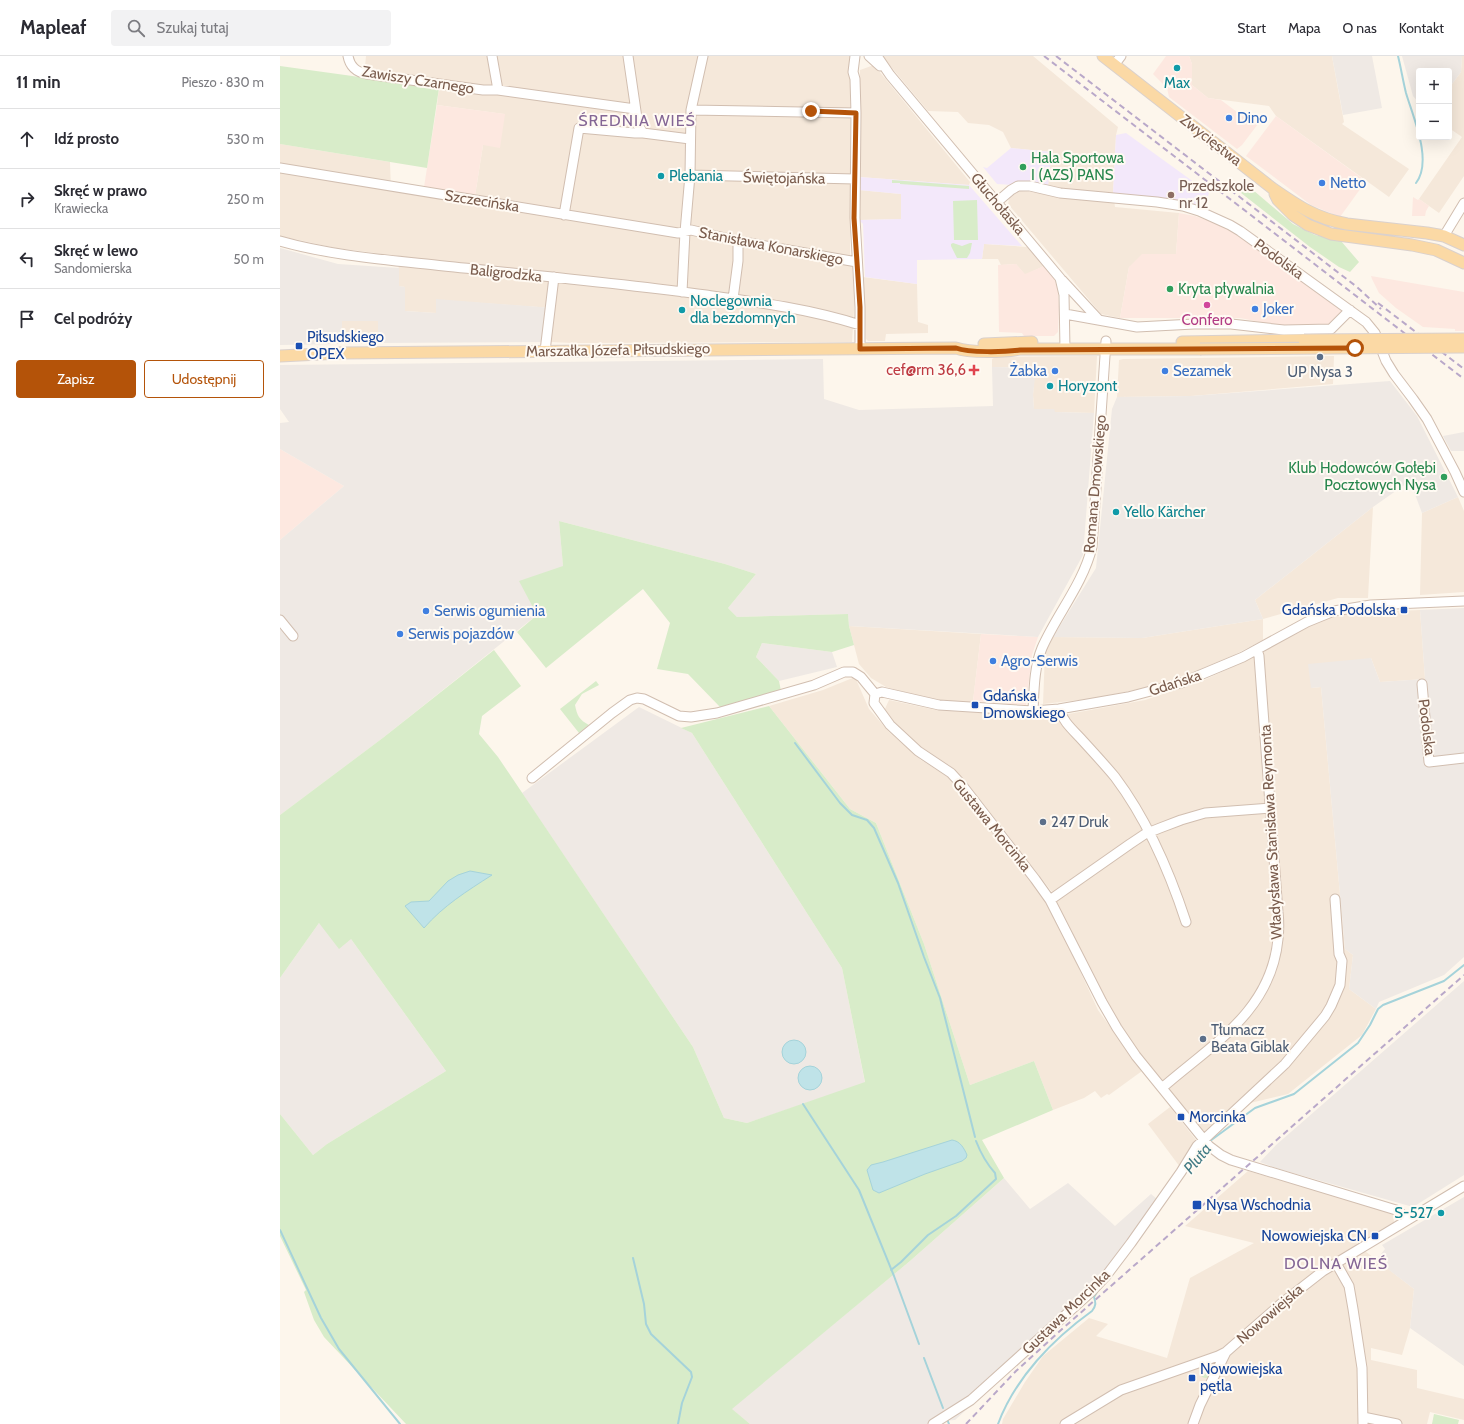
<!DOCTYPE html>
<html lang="pl">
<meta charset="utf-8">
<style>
body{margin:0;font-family:Cabin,sans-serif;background:#f2f2f3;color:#2b2b33}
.controls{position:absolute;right:12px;top:12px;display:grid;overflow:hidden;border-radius:4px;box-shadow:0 4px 16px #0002}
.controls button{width:36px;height:36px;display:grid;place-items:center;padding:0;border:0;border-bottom:1px solid #e1e1e2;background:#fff;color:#2b2b33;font:20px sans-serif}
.stop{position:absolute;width:12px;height:12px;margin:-9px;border:3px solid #b45309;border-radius:50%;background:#fff}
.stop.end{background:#b45309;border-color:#fff;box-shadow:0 1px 4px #0008}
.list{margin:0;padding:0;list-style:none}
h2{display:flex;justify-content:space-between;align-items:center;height:52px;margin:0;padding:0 16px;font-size:17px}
h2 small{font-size:13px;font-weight:400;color:#7c7c81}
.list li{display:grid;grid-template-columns:26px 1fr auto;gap:12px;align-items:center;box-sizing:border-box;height:60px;padding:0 16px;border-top:1px solid #e1e1e2}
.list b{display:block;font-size:15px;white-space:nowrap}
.list p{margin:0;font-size:13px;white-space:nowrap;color:#7c7c81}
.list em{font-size:13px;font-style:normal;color:#7c7c81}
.actions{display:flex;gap:8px;padding:12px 16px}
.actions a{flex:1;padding:9px 0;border:1px solid #b45309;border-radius:4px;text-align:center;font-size:14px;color:#b45309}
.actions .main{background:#b45309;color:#fff}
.icon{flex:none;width:22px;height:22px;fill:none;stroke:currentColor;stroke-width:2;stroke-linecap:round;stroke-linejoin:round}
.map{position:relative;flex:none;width:1184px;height:1368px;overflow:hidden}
header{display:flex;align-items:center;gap:24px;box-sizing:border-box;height:56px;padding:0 20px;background:#fff;border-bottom:1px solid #e1e1e2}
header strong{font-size:19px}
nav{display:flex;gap:22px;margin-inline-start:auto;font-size:14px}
.search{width:280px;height:36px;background:#f2f2f3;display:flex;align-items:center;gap:10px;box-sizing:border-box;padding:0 14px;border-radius:4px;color:#7c7c81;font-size:15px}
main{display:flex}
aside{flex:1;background:#fff}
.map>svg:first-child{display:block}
.residential{fill:#f5e8da}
.commercial{fill:#fde8e0}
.industrial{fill:#efe9e4}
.education{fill:#f3e8fa}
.green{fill:#d8ecc9}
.water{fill:#bfe3e8;stroke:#a5d3da}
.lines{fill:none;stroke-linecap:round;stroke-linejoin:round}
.stream{stroke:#a5d3da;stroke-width:2}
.minor-casing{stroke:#d1beb0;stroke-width:11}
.major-casing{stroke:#dad1cd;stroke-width:13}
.minor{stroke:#fff;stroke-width:9}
.major{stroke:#fbd9a5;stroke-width:11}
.rail{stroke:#b9a8c9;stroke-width:2;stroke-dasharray:6 4;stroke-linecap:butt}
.major-bridge-casing{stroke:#dad1cd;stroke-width:13;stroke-linecap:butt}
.major-bridge{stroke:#fbd9a5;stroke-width:11}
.route{stroke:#b45309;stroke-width:5}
.culture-dot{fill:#0f9aa8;stroke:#fffaf3;stroke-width:1.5}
.shop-dot{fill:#3f7fe0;stroke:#fffaf3;stroke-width:1.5}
.leisure-dot{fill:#2e9e5b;stroke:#fffaf3;stroke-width:1.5}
.education-dot{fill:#8d6e63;stroke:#fffaf3;stroke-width:1.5}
.hotel-dot{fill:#d1479c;stroke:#fffaf3;stroke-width:1.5}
.transit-dot{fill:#1a4fb4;stroke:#fffaf3;stroke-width:1.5}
.service-dot{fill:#5c6f8a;stroke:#fffaf3;stroke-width:1.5}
.health-dot{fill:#e0444e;stroke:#fffaf3;stroke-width:1.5}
.labels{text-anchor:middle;stroke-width:4;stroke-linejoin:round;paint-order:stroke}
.street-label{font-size:15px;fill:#7a5c4d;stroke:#fffaf3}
.culture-label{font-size:15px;fill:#0d838f;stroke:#fffaf3;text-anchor:start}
.shop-label{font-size:15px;fill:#366cbe;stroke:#fffaf3;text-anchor:start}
.leisure-label{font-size:15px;fill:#27864d;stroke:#fffaf3;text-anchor:start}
.education-label{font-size:15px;fill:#785e54;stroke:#fffaf3;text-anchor:start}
.hotel-label{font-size:15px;fill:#b23c85;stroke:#fffaf3}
.transit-label{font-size:15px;fill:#164399;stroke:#fffaf3;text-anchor:start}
.health-label{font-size:15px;fill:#be3a42;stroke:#fffaf3;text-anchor:end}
.service-label{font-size:15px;fill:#4e5e75;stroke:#fffaf3;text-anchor:start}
.neighbourhood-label{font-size:16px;letter-spacing:1px;fill:#846695;stroke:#fffaf3}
.water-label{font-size:16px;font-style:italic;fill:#437c86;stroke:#fffaf3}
</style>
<header>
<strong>Mapleaf</strong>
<div class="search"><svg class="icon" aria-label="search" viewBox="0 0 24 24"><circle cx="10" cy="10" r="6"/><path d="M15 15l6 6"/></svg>Szukaj tutaj</div>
<nav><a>Start</a><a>Mapa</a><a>O nas</a><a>Kontakt</a></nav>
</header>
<main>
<aside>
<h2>11 min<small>Pieszo · 830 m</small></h2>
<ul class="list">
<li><svg class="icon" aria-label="ahead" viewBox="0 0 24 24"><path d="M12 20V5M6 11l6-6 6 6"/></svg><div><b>Idź prosto</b></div><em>530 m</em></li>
<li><svg class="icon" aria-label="right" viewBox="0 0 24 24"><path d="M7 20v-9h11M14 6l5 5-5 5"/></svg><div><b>Skręć w prawo</b><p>Krawiecka</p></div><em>250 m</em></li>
<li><svg class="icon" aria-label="left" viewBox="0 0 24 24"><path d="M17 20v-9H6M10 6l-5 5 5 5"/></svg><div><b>Skręć w lewo</b><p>Sandomierska</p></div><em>50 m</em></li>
<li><svg class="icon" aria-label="arrive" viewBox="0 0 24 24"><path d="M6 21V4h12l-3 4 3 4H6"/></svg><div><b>Cel podróży</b></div></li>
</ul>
<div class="actions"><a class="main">Zapisz</a><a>Udostępnij</a></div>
</aside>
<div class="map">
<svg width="1184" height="1368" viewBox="0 0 1184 1368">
<rect width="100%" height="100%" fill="#fdf6ec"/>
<path class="residential" d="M86 0H571L570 133V197L575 238 572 286 293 287 271 286 274 252 156 244V257L125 255V231L118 230 119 200 56 192 0 180V88L110 106 111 134 195 140 203 89 224 58 157 49 159 32 84 21Z
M602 0H753L838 71 836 79 833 137 835 151 899 157 896 198 849 211 840 262 821 258 728 148 729 143 738 135 764 137 768 130 771 96 731 92 723 76 709 69 688 67 678 56 648 55Z
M909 0H1052L1064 66 1062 68 1129 113 1109 141 996 60 989 50 928 42 912 29V8Z
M1182 0H1184V120L1159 157 1139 143 1182 81 1169 72V32L1181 16Z
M594 9 690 126 689 129 579 121 580 14Z
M579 134 621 138 622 163 579 164Z
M704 188 747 191 764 210 745 219 736 208 721 209 718 203H702Z
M583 221 637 228 638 266 648 269V277L606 278 605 285H588L586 283Z
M62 265H98V287L62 288Z
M817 300 814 357 774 356V353H754L753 339 755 312 712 311V303L716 301Z
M1054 300 1053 328 911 340 837 341 839 304 843 303Z
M1178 441 1184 455V536L1140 539 1142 457Z
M1093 451 1088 542H1058L983 563V584L954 599 909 618 865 632 809 643 763 648 765 596 773 581 862 582 983 563 975 544Z
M1140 554 1145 623 1100 626 1091 602 1031 632 1041 631 1065 893 1073 899 1069 933 1096 953 1082 979 1008 1038 966 1048 929 1081 867 1007 842 974 820 937 772 836 684 723 669 709 640 690 621 674 604 655 609 644 656 654 772 661 865 644 922 625 974 601 1033 567 1067 557Z
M569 570 701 578 693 645 689 648 643 641 606 631 591 622 579 608Z
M575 621 589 653 609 676 641 704 668 721 685 740 762 839 775 861 818 954 862 1015 829 1039 827 1038 821 1042 815 1035 804 1042 773 1054 754 1005 690 1029 644 888 596 767 570 753 489 650 543 634Z
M890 1051 916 1084 900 1111 868 1068Z
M968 1115 1113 1157 1114 1166 1076 1188 1134 1233 1130 1272 1122 1299 1091 1292V1304L1137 1314V1332L1184 1343V1364L1150 1356 1147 1368H722L723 1363 745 1326 763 1300 809 1262 828 1268 816 1280 887 1302 910 1222 974 1187 905 1170Z"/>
<path class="commercial" d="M886 0H909L912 8V29L928 42 941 44 973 68H978L962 89 957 93 889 41 887 32 873 18Z
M157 49 225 58 220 92 203 89 195 140 144 131Z
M996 60 1086 125 1060 161 1031 149 966 100Z
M1133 141 1138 144 1139 143 1149 150 1146 155 1145 160H1132Z
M899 157 915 160 937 168 956 178 1062 255 1047 270 1004 271 960 262H840L849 211 862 198H896Z
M736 208 745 218 764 210 774 222 778 235 779 251 778 276 774 280H744L742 277 719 276 718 209Z
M1091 220 1184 236V275H1175V273L1143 271 1116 252 1099 237 1092 223Z
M0 393 64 430 0 484Z
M701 578 758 581 752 599 746 649 693 645Z"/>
<path class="industrial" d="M1052 0H1092L1102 52 1063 59Z
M1122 0H1182L1181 16 1169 32V15H1139V47L1133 40Z
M0 192 58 208 119 212V230L125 231V255L156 257V243L274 252 271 286 98 287V265H62V288L0 289Z
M543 303 544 343 579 354 713 350 712 311 756 312 753 339 754 353H774L775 356 814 357 803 499 758 581 569 570 568 558 457 561 448 552 476 518 445 508 279 465 283 510 257 559 104 681 0 759V484L64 430 0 393V367L9 366 0 353V309Z
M1110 325 1137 360 1178 441 1142 457 1130 425 1093 451 975 544 983 563 862 582 773 581 816 512 832 353 837 341 911 340Z
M1184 376V395H1171L1163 380Z
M1184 552V901L1164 919 1099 946 1096 953 1069 933 1073 899 1065 893 1041 631 1031 632 1028 608 1091 602 1100 626 1145 623 1140 554Z
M482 587 552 596 557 611 499 625 476 601Z
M359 651 412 677 562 912 585 1027 467 1067 444 1062 413 991 242 737Z
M39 867 71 883 166 1015 47 1088 33 1099 0 1058V922Z
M1184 925V1119L1133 1151 999 1113 980 1106 996 1089Z
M724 1122 750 1153 788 1127 835 1170 871 1138 877 1143 806 1245 675 1364 662 1365 659 1368H470L451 1353 630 1205Z
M1184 1141V1310L1130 1272 1134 1233 1096 1204 1105 1193 1102 1189Z"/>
<path class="education" d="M846 77 929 137 928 140 921 142 919 150 887 143 833 137 836 79Z
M731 92 772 96 768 130 761 127H746L733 129 717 128 703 111 707 112Z
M579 121 689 129 742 190 704 188 702 203 637 204V228L585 221 583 168 579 164 621 163V138L579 134Z"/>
<path class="green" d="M0 10 159 32 147 112 0 88Z
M612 124 689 130V133L620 128V127H612Z
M966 128 1013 168 1035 179 1061 185 1079 206 1070 216 1059 211 1030 191 956 133Z
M697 144 698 184H674L673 145Z
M673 187 682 190 690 187H692L690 197 687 202H677L671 190V188Z
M279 465 445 508 476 518 448 552 457 561 568 558 569 570 574 589 552 596 482 587 476 601 499 625 501 635 440 651 408 618 377 613 390 567 363 533 266 612 237 576 257 559 239 525 283 510Z
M214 594 241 630 202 660 199 678 218 701 413 991 444 1062 467 1067 585 1026 562 912 412 677 401 672 489 650 570 753 596 767 644 888 690 1029 754 1005 773 1054 702 1084 724 1122 630 1205 452 1353 470 1368H126L44 1281 34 1264 24 1236 26 1234 0 1180V1058L33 1099 47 1088 166 1015 71 883 59 893 39 867 0 922V759L104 681Z
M316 625 319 629 302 638 295 649C297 659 299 664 309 669L299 677 280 653Z
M919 1315a7 7 0 1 1 14 0a7 7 0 1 1-14 0Z
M1154 1358 1179 1364 1178 1368H1152Z"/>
<path class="water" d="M190 815 212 819C187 835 163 850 144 872L125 850 131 846 149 845 168 825 178 819Z
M502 996a12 12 0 1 1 24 0a12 12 0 1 1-24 0Z
M518 1022a12 12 0 1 1 24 0a12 12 0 1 1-24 0Z
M672 1084C680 1085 684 1092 687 1099L686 1102 682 1105 645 1118 599 1137 593 1134 587 1114 591 1109 603 1106Z"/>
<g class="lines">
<path class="stream" d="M1118 0C1121 12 1123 25 1126 37 1133 61 1153 105 1136 127
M515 687 560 747 572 759 587 764 594 772 618 827 644 901 660 942 695 1081
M523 1048 579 1134 614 1220 639 1288
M930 1085 975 1052 1014 1038 1078 987 1090 969 1098 953 1103 949 1164 925 1184 909
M912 1107 925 1090
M0 1174 41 1262 59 1293 120 1368
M353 1202 364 1248 366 1268 371 1278 411 1316 412 1321 402 1347 398 1368
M611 1214 621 1206 648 1179 676 1160 716 1123 715 1117C706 1107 701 1098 696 1085
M644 1302 663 1352
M667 1363 669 1368
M718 1368C735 1322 773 1283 812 1255 816 1250 816 1247 814 1241L817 1236"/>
<g class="minor-casing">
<path id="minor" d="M68 0C70 11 76 16 87 18L203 34H218L355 53
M212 0 218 34
M348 0 358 69 363 77
M575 0 573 16 575 23 576 57 575 162 580 251V293
M589 0 600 10
M597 0 610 19 780 222 784 239 785 293
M834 9 841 0
M411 54 576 57
M0 112 398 177 411 174 458 185 577 206
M410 119 575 123
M717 146 731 134 738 130H750L780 137 877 146 903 150 919 155 950 169 960 175 1086 266 1095 277 1106 305 1114 318 1133 343 1147 363 1175 416 1184 436
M284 159 299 72 355 77H363L410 83
M1164 180 1184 147
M0 185C53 200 109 204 164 210 251 219 339 227 426 239 477 246 530 253 580 269
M782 224 819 264
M402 236 405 176 410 119 411 54 423 0
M453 243 458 205V185
M785 258 857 271 914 268H951L1004 274 1051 273 1070 254
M265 295 274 221
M0 564 13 580
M1142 628 1149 706 1184 702
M595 638 594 647 610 669 638 695 671 717 682 729 755 823 770 844 822 946 837 972 856 1000 929 1090 941 1099 951 1104 1116 1154 1128 1163
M595 638 602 636 659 649 753 655 779 653 848 641 901 627 963 601 1027 566 1054 555 1091 549 1184 545
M779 653C783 666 794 675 803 685 814 697 825 709 835 721 868 765 889 814 906 866
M753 655C754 635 754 611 762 592 777 558 803 528 812 491L826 285
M252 722 332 657 350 644 357 642 364 643 399 660 411 661 437 657 534 629 564 616H573L581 621 595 638
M770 844 850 788 865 778 880 772 901 764 925 757 991 752
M882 1032C931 989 991 956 998 883 999 874 999 865 998 856L979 600 977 594
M1056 1207 1069 1230 1073 1253 1082 1312 1083 1368
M1083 1361 1117 1368
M653 1368 691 1344 811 1236 826 1220 851 1187 901 1116 917 1090 1005 1008 1045 960 1051 950 1060 929 1062 905 1059 898 1055 843
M785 1368 841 1334 938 1300 946 1296
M913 1368 920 1349 946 1296 1002 1247 1043 1215 1184 1130"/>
</g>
<g class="major-casing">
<path id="major" d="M823 0 992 132C1018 150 1035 162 1067 168L1147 177 1164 180 1184 189
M995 138 998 144 1013 159 1028 169 1051 178 1132 189 1156 194 1184 207
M902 286 1024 284
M704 288 752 286
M0 300 60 297 676 292C689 297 725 296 740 293H920"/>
</g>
<use href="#minor" class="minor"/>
<use href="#major" class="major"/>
<path class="rail" d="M764 0 1184 323
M776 0 1077 231 1101 253
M1098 247 1184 313
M686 1368 736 1315 781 1274 1184 919"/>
<g class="major-bridge-casing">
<path id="major-bridge" d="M1024 284 1184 283
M920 293 1184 291"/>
</g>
<use href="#major-bridge" class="major-bridge"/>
</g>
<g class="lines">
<path class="route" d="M531 55 576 57 574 162 580 251V293L676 292C689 297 725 296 740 294L1075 292"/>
</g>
<g class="culture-dot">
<circle cx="897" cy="12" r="4"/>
<circle cx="381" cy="120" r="4"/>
<circle cx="402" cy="254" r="4"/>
<circle cx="770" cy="330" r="4"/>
<circle cx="836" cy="456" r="4"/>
<circle cx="1161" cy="1157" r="4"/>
</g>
<g class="shop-dot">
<circle cx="949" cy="62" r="4"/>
<circle cx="1042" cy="127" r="4"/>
<circle cx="975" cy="253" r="4"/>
<circle cx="775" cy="315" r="4"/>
<circle cx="885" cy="315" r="4"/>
<circle cx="146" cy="555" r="4"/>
<circle cx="120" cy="578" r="4"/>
<circle cx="713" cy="605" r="4"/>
</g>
<g class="leisure-dot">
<circle cx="743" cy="111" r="4"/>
<circle cx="890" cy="233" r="4"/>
<circle cx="1164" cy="421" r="4"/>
</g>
<circle class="education-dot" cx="891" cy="139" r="4"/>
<circle class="hotel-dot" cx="927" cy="249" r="4"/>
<g class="transit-dot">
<rect x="15" y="286" width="8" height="8" rx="2"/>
<rect x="1120" y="550" width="8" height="8" rx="2"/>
<rect x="691" y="645" width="8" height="8" rx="2"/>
<rect x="897" y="1057" width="8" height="8" rx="2"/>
<rect x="912" y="1144" width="10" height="10" rx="2"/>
<rect x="1091" y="1176" width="8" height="8" rx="2"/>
<rect x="908" y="1318" width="8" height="8" rx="2"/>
</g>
<g class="service-dot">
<circle cx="1040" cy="301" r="4"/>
<circle cx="763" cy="766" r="4"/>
<circle cx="923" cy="983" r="4"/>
</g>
<path class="health-dot" d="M692 308h4v4h4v4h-4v4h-4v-4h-4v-4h4z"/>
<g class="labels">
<g class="street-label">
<text transform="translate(138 24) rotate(9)" y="5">Zawiszy Czarnego</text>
<text transform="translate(931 84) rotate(38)" y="5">Zwycięstwa</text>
<text transform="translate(504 122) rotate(1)" y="5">Świętojańska</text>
<text transform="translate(202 145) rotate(9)" y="5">Szczecińska</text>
<text transform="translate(718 148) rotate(50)" y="5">Głuchołaska</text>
<text transform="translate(491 190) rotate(11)" y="5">Stanisława Konarskiego</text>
<text transform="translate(999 203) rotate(36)" y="5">Podolska</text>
<text transform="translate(226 217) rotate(6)" y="5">Baligrodzka</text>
<text transform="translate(338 294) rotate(-1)" y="5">Marszałka Józefa Piłsudskiego</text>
<text transform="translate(815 428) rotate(-85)" y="5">Romana Dmowskiego</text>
<text transform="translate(895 627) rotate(-18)" y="5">Gdańska</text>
<text transform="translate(1147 671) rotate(83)" y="5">Podolska</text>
<text transform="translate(712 769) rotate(51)" y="5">Gustawa Morcinka</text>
<text transform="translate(991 776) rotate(-93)" y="5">Władysława Stanisława Reymonta</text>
<text transform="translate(786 1256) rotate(-44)" y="5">Gustawa Morcinka</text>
<text transform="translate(990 1258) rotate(-41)" y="5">Nowowiejska</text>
</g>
<g class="culture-label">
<text x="897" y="32" text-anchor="middle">Max</text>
<text x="389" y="125">Plebania</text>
<text x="410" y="250">Noclegownia<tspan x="410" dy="17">dla bezdomnych</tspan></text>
<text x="778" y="335">Horyzont</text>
<text x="844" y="461">Yello Kärcher</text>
<text x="1153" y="1162" text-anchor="end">S-527</text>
</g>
<g class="shop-label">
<text x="957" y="67">Dino</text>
<text x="1050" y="132">Netto</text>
<text x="983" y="258">Joker</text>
<text x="767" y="320" text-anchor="end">Żabka</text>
<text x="893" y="320">Sezamek</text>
<text x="154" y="560">Serwis ogumienia</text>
<text x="128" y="583">Serwis pojazdów</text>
<text x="721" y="610">Agro-Serwis</text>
</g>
<g class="leisure-label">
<text x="751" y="107">Hala Sportowa<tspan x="751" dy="17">I (AZS) PANS</tspan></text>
<text x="898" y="238">Kryta pływalnia</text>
<text x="1156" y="417" text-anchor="end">Klub Hodowców Gołębi<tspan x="1156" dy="17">Pocztowych Nysa</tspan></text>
</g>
<g class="education-label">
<text x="899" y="135">Przedszkole<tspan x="899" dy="17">nr 12</tspan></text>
</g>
<g class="hotel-label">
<text x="927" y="269">Confero</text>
</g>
<g class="transit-label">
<text x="27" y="286">Piłsudskiego<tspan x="27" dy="17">OPEX</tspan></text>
<text x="1116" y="559" text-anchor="end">Gdańska Podolska</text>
<text x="703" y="645">Gdańska<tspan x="703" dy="17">Dmowskiego</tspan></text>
<text x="909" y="1066">Morcinka</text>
<text x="926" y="1154">Nysa Wschodnia</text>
<text x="1087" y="1185" text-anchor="end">Nowowiejska CN</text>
<text x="920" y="1318">Nowowiejska<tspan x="920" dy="17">pętla</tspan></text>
</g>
<g class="health-label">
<text x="686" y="319">cef@rm 36,6</text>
</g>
<g class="service-label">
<text x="1040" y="321" text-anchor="middle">UP Nysa 3</text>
<text x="771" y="771">247 Druk</text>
<text x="931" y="979">Tłumacz<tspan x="931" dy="17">Beata Giblak</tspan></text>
</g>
<g class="neighbourhood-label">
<text x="357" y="70">ŚREDNIA WIEŚ</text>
<text x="1056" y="1213">DOLNA WIEŚ</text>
</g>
<g class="water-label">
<text transform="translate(917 1102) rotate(-51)" y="6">Pluta</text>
</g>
</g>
</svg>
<div class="controls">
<button>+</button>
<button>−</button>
</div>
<div class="stop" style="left:1075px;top:292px"></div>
<div class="stop end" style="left:531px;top:55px"></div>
</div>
</main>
